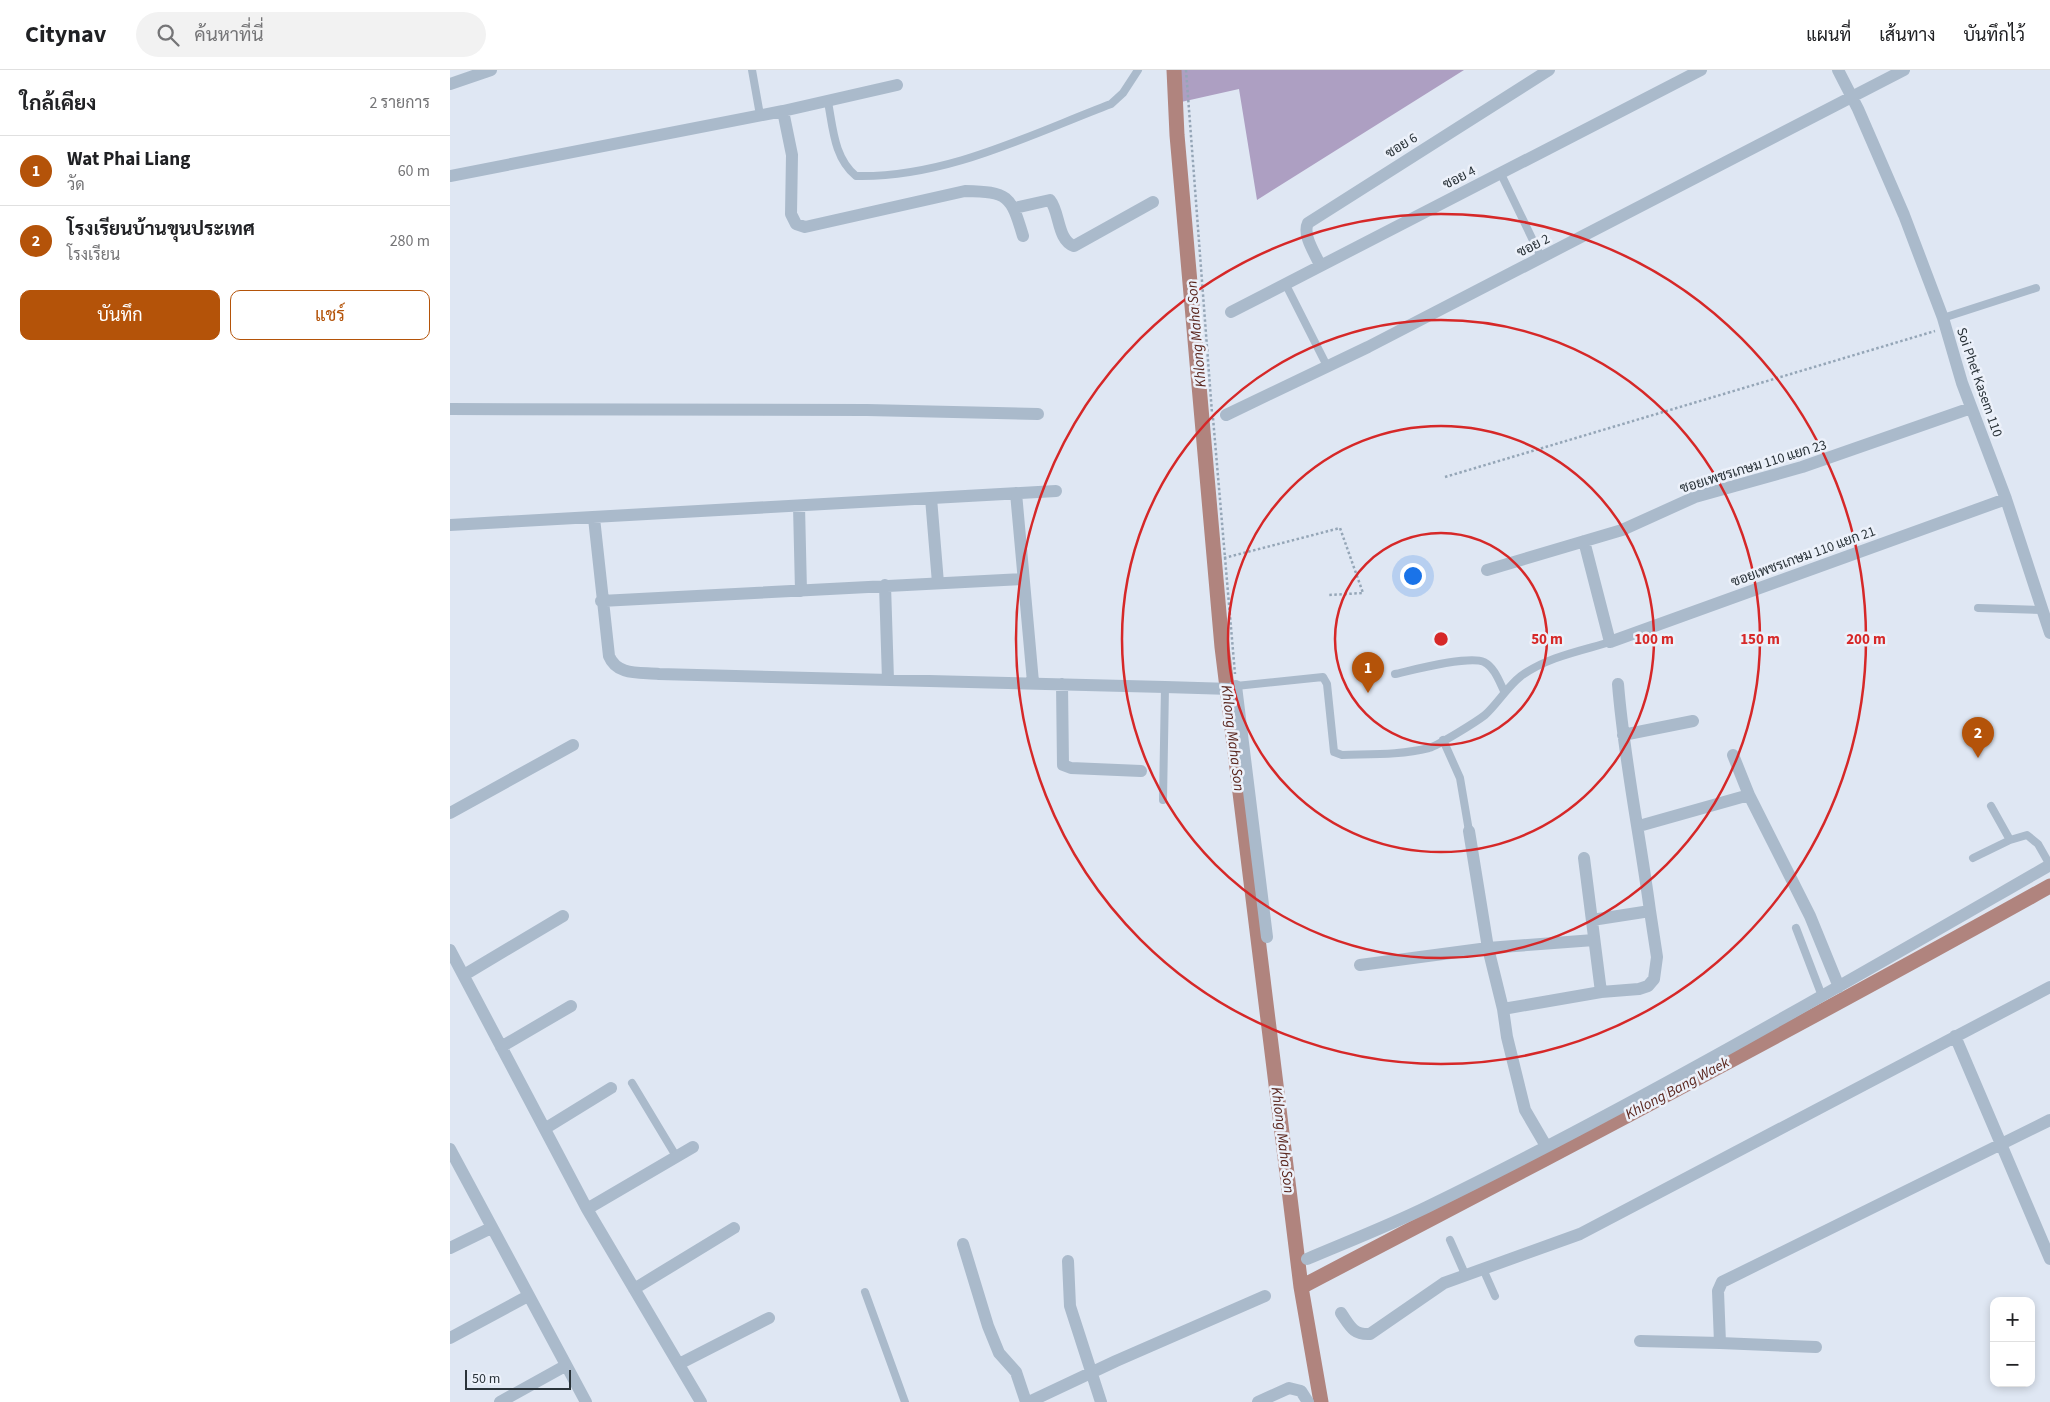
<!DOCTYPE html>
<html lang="th">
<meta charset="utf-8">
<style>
body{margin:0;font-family:"Source Sans 3",Sarabun,sans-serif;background:#f2f2f2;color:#202124}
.controls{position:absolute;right:15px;bottom:15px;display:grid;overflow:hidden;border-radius:10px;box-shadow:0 2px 8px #0003}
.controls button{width:45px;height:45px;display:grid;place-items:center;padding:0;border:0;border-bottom:1px solid #e0e0e0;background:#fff;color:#202124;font:25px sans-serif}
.scale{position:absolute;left:15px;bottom:12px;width:106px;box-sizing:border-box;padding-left:5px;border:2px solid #2a3339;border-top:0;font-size:14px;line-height:18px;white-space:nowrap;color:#2a3339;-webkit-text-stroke:4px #ecf1fa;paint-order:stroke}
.you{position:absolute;left:962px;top:505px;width:18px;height:18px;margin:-12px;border:4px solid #fff;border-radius:50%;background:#1a73e8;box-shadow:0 0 0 8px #1a73e833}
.badge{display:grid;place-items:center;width:32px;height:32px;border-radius:50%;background:#b45309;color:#fff;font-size:16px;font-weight:700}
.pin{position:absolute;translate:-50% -41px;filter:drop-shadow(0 1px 2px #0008)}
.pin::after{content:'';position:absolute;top:26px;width:18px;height:15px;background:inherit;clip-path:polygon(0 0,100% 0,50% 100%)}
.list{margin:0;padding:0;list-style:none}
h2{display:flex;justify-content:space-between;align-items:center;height:65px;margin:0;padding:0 20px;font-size:21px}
h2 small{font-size:16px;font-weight:400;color:#757577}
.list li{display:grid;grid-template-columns:32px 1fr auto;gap:15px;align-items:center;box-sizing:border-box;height:70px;padding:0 20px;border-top:1px solid #e0e0e0}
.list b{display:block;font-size:19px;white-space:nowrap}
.list p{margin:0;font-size:16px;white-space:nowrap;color:#757577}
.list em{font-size:16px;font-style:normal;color:#757577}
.actions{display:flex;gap:10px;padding:15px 20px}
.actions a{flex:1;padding:11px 0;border:1px solid #b45309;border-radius:10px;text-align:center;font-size:18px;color:#b45309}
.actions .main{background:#b45309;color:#fff}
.icon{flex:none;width:28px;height:28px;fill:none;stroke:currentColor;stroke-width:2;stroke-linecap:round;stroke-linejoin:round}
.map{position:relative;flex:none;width:1600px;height:1332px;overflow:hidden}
header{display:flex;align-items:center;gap:30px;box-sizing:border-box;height:70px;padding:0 25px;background:#fff;border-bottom:1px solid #e0e0e0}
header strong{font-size:24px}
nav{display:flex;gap:28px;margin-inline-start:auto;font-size:18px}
.search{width:350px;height:45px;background:#f2f2f2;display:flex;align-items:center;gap:12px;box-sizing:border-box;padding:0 18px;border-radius:28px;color:#757577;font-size:19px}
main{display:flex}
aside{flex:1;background:#fff}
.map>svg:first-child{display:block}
.green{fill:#ad9fc2}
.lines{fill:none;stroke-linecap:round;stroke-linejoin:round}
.canal{stroke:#b0847e;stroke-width:15}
.path{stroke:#95a6b7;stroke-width:2.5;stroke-dasharray:2.5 2.5;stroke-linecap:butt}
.service{stroke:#aabacb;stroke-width:8}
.minor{stroke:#aabacb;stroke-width:12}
.ring{fill:none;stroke:#d62828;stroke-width:2.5}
.labels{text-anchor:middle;stroke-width:5;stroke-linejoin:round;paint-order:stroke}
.street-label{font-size:14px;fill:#2a3339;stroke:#ecf1fa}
.water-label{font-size:15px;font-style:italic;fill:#5b271f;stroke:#ecf1fa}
.centre{fill:#d62828;stroke:#ecf1fa;stroke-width:2.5}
.ring-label{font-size:15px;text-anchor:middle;font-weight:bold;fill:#d62828;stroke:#ecf1fa;stroke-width:5;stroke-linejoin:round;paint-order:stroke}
</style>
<header>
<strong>Citynav</strong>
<div class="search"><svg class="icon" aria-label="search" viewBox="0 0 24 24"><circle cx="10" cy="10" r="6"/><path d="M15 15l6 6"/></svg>ค้นหาที่นี่</div>
<nav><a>แผนที่</a><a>เส้นทาง</a><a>บันทึกไว้</a></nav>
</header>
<main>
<aside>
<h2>ใกล้เคียง<small>2 รายการ</small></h2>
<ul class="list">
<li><span class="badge">1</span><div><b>Wat Phai Liang</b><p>วัด</p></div><em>60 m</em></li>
<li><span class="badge">2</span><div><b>โรงเรียนบ้านขุนประเทศ</b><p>โรงเรียน</p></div><em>280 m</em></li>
</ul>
<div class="actions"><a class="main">บันทึก</a><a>แชร์</a></div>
</aside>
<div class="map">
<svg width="1600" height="1332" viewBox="0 0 1600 1332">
<rect width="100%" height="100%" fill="#dfe7f3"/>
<path class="green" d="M730 0H1014L807 130 789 19 731 32Z"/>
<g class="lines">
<path class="canal" d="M724 0 727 65 772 577 851 1217 871 1332
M851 1217C1102 1086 1353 954 1600 816"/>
<path class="path" d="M736 0 762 343
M763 348 785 604
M995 407 1485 261
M774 488 890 458 913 523 879 525"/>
<path class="service" d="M302 0 310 45
M378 32C383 58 384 88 406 106 496 108 579 65 661 34L673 23 688 0
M1051 104 1091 187
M835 213 877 296
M1493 248 1586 218
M1528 538 1592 540
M945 604C963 600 1019 585 1034 592 1045 598 1049 611 1054 621
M786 616 873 607 877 614 884 682 892 685C921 684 951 685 979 678 989 675 1026 652 1035 645 1048 633 1057 617 1071 606 1097 587 1130 581 1160 572
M993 670 1010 708 1019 761
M713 730 715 617
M1541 736 1560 770
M1523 788 1560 770 1577 765 1588 774 1600 795
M1346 858 1372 926
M182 1013 226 1086
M1000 1170 1015 1204
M1033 1199 1045 1226
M415 1222 455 1332"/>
<path class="minor" d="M1388 0 1408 39 1454 145 1493 248 1512 313 1556 429 1600 563
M0 14 41 0
M333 41 342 85 341 144 346 154 355 157 515 121C558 122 561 125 573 166
M0 106 333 41 447 15
M565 138 600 130C610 142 607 170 624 176L703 132
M870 195C865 183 852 165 858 153L1099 0
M781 242 1251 0
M0 339 417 340 588 344
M776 345 918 277 1454 0
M566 423 583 612
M481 428 488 513
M349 436 351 521
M144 448 159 586C167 606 190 602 209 604L715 617 781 619 786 616 817 867
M0 455 606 421
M1134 471 1160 572 1556 429
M1037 500 1172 460 1245 427 1352 397 1521 338
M435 515 438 610
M151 531 573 509
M612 614 613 695 621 698 691 701
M1173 665 1243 651
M1283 685 1299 725 1360 846 1389 917
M0 743 123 675
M1189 756 1299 725
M1019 761 1038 878 1053 939 1057 967 1075 1040 1096 1076
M1134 788 1151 922
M1142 850 1200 841C1190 765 1174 690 1168 614
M0 880 137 1139 251 1332
M910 895 1038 878 1144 870
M14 905 113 846
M1053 939 1151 922 1189 919 1198 916 1204 909 1207 887 1200 841
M1505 966 1600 1189
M51 977 121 936
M96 1058 161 1018
M0 1079 136 1332
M137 1139 243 1077
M513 1174 538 1256 549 1283 566 1302 576 1332
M0 1178 41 1158
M857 1189C897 1172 938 1156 977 1137 1190 1033 1395 913 1600 795
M618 1191 620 1236 651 1332
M184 1219 284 1158
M891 1243C900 1256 903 1265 920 1264L994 1213 1130 1164 1600 917
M0 1268 78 1226
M1190 1271 1270 1273 1268 1221 1272 1212 1600 1050
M1270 1273 1366 1277
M229 1294 319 1248
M50 1332 115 1296
M579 1332 666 1291 815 1226
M808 1332 839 1318 851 1321 858 1332"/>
</g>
<g class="ring">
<circle cx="991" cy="569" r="106"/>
<circle cx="991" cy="569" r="213"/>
<circle cx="991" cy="569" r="319"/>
<circle cx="991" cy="569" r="425"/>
</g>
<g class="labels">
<g class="street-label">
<text transform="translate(951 75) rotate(-32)" y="5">ซอย 6</text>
<text transform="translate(1009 107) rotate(-27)" y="5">ซอย 4</text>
<text transform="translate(1083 175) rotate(-27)" y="5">ซอย 2</text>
<text transform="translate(1530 312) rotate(71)" y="5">Soi Phet Kasem 110</text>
<text transform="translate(1303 396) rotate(-17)" y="5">ซอยเพชรเกษม 110 แยก 23</text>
<text transform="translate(1353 486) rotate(-20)" y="5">ซอยเพชรเกษม 110 แยก 21</text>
</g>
<g class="water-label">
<text transform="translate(746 264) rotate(-95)" y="5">Khlong Maha Son</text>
<text transform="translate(783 668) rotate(83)" y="5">Khlong Maha Son</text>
<text transform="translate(1227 1018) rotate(-28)" y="5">Khlong Bang Waek</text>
<text transform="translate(833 1070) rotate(83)" y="5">Khlong Maha Son</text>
</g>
</g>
<circle cx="991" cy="569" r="8" class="centre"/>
<g class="ring-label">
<text x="1097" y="574">50 m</text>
<text x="1204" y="574">100 m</text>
<text x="1310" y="574">150 m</text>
<text x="1416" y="574">200 m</text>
</g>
</svg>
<div class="controls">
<button>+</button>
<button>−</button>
</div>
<div class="scale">50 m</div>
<div class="you"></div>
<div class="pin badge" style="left:918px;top:623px">1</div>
<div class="pin badge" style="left:1528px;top:688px">2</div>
</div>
</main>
